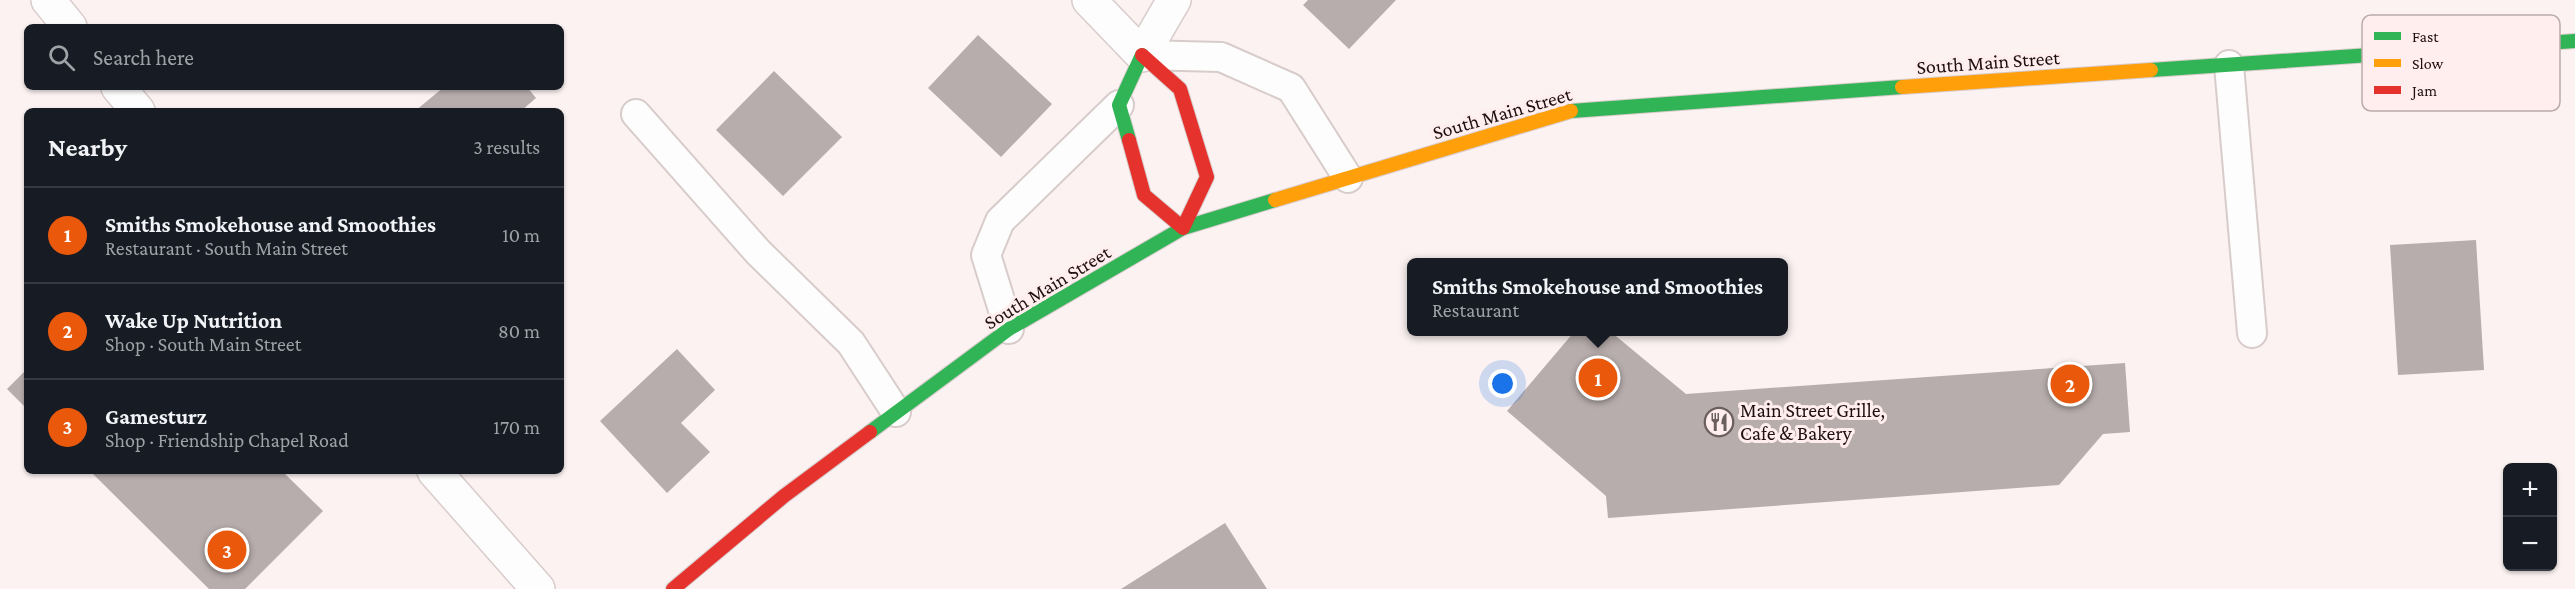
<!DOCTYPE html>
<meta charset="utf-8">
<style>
body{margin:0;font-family:"Crimson Pro",serif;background:#242831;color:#f1f3f6}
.controls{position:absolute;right:18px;bottom:18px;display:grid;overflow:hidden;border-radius:9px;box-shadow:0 2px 4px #0004}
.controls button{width:54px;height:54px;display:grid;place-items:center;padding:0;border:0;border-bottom:2px solid #363941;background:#171b24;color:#f1f3f6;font:30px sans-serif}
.you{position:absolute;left:1503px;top:384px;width:21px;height:21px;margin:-15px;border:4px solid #fff;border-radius:50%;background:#1a73e8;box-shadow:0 0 0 9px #1a73e833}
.badge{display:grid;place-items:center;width:39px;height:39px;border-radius:50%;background:#ea580c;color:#fff;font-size:20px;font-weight:700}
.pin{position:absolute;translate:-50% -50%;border:3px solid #fff;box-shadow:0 2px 6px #0006}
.popup{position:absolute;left:1407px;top:258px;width:381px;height:78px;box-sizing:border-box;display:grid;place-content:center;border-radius:9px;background:#171b24;filter:drop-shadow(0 2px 4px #0005);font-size:20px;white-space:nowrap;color:#9ea1a6}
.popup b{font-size:22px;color:#f1f3f6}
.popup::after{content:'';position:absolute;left:50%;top:100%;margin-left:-12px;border:12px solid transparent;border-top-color:#171b24}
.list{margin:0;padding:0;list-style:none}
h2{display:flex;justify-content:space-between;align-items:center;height:78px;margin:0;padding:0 24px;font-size:26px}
h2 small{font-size:20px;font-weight:400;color:#9ea1a6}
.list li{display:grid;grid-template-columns:39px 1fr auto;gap:18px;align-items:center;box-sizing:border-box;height:96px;padding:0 24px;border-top:2px solid #363941}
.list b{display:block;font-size:22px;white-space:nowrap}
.list p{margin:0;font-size:20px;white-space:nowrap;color:#9ea1a6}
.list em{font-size:20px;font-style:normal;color:#9ea1a6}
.icon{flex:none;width:33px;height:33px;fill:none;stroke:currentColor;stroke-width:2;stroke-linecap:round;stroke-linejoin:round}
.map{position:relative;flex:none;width:2575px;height:589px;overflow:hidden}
.search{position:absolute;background:#171b24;box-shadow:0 2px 4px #0004;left:24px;top:24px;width:540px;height:66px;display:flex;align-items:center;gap:15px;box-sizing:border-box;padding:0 21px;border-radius:9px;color:#9ea1a6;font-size:22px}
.panel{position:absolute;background:#171b24;box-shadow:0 2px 4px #0004;left:24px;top:108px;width:540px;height:366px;border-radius:9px}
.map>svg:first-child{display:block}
.building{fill:#b7adac}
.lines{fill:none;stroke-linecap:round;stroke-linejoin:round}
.lane-casing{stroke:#d8cccb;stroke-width:32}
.street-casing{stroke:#d8cccb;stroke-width:36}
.fast-casing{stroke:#d8cccb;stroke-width:16}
.slow-casing{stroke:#d8cccb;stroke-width:16}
.jam-casing{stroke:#d8cccb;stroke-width:16}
.lane{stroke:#fefdfd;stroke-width:28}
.street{stroke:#fefdfd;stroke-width:33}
.fast{stroke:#30b455;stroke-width:14}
.slow{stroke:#ff9f0a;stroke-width:14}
.jam{stroke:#e5322d;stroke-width:14}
.labels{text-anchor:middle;stroke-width:6;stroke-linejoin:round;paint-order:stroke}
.street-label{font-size:20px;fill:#1d100f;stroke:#ffeeed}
.poi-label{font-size:20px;fill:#1d100f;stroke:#ffeeed;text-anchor:start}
.key{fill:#ffeeed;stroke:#bbabaa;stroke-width:1.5}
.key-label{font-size:16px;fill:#1d100f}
</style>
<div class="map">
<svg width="2575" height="589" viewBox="0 0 2575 589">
<rect width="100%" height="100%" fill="#fbf2f1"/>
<path class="building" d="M1308 0H1396L1349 49 1303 5Z
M978 35 1052 104 1001 157 928 88Z
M774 71 842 137 783 196 716 130Z
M444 87H527L536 98 521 111H415Z
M2476 240 2484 370 2398 375 2390 245Z
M1574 332H1611L1686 394 2125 363 2130 432 2103 434 2059 485 1608 518 1606 496 1507 411Z
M677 349 715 390 681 423 710 452 667 493 600 421Z
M27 369V409L7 389Z
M90 471H282L323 511 245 589H209Z
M1225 523 1267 589H1121Z"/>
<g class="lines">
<g class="lane-casing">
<path id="lane" d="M1142 55 1221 57 1291 88 1348 178
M2229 65 2252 333
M636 114 758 252 851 343 896 412
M1009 329 986 255 1000 221 1119 105"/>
</g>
<g class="street-casing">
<path id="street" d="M48 0 70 27
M1089 0 1142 55 1174 0
M118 87 138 111
M434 471 538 589"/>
</g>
<g class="fast-casing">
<path id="fast" d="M2151 70 2575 41
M1571 111 1902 87
M1129 140 1119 105 1142 55
M870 432 1009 329 1183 228 1275 200"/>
</g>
<g class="slow-casing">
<path id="slow" d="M1902 87 2151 70
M1275 200 1571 111"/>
</g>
<g class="jam-casing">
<path id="jam" d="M1129 140 1144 195 1183 228 1207 177 1180 89 1142 55
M673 589 784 496 870 432"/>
</g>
<use href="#lane" class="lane"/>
<use href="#street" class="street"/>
<use href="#fast" class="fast"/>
<use href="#slow" class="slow"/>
<use href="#jam" class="jam"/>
</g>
<defs>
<g id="restaurant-ring" transform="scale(1.5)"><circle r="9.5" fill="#ffeeed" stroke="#6b5f5e" stroke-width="1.5"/><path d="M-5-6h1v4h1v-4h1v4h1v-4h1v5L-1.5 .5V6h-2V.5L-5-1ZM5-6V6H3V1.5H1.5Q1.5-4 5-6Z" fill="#6b5f5e"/></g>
</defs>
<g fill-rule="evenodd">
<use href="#restaurant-ring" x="1719" y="422"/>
</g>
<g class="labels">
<g class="street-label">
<text transform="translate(1988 62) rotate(-4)" y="7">South Main Street</text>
<text transform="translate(1502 113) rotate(-16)" y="7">South Main Street</text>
<text transform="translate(1047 287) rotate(-31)" y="7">South Main Street</text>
</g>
<g class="poi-label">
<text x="1740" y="417">Main Street Grille,<tspan x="1740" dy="23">Cafe &amp; Bakery</tspan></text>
</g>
</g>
<rect x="2362" y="15" width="198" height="96" rx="9" class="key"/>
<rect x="2374" y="32" width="27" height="8" fill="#30b455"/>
<rect x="2374" y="59" width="27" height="8" fill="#ff9f0a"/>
<rect x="2374" y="86" width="27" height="8" fill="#e5322d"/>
<g class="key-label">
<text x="2412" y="42">Fast</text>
<text x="2412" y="69">Slow</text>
<text x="2412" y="96">Jam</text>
</g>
</svg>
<div class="controls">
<button>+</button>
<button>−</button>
</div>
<div class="you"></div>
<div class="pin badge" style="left:1598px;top:378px">1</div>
<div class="popup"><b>Smiths Smokehouse and Smoothies</b>Restaurant</div>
<div class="pin badge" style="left:2070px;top:384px">2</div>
<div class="pin badge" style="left:227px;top:550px">3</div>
<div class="search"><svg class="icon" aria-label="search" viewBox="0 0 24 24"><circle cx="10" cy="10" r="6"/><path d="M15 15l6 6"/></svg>Search here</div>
<section class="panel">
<h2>Nearby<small>3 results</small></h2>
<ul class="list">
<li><span class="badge">1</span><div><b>Smiths Smokehouse and Smoothies</b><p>Restaurant · South Main Street</p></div><em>10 m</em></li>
<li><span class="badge">2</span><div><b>Wake Up Nutrition</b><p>Shop · South Main Street</p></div><em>80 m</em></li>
<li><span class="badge">3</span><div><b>Gamesturz</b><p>Shop · Friendship Chapel Road</p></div><em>170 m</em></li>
</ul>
</section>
</div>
